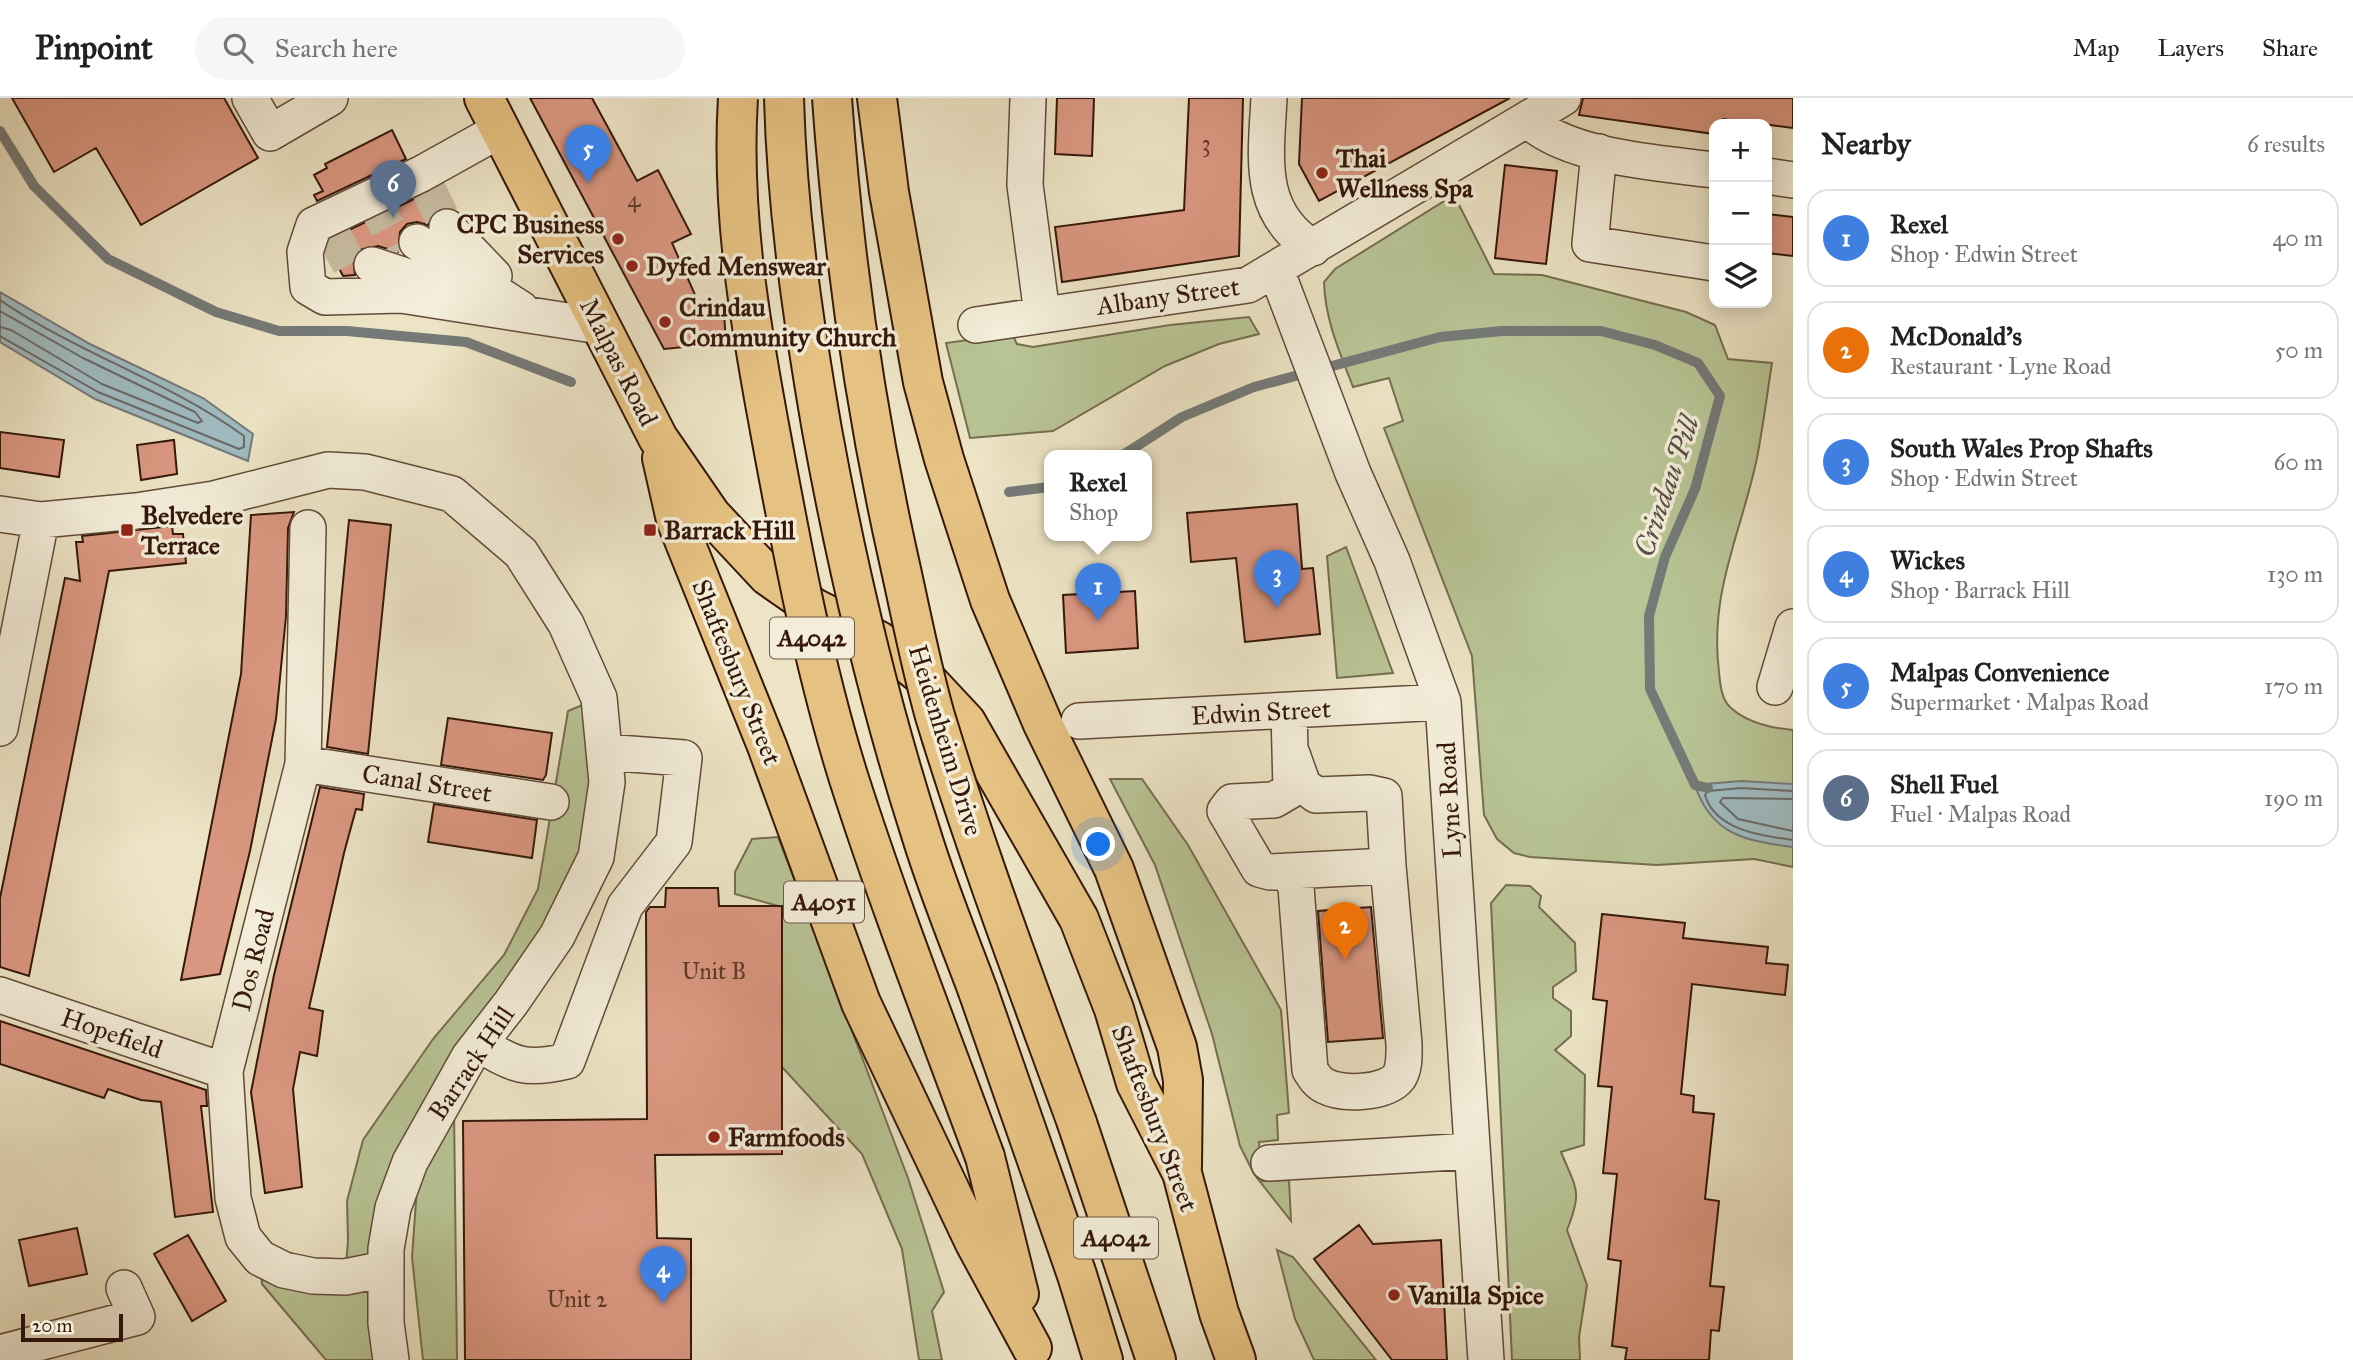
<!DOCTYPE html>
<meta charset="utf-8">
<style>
body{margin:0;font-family:"IM FELL Great Primer",serif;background:#f6f6f6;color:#222}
.controls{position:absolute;right:21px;top:21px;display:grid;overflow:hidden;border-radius:14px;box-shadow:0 4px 18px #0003}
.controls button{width:63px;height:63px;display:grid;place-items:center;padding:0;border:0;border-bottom:2px solid #e0e0e0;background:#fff;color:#222;font:35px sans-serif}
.scale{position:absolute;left:21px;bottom:18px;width:102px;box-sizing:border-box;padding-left:7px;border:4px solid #35180a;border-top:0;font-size:19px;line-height:24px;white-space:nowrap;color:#35180a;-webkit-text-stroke:5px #f3edd9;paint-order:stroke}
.you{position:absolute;left:1099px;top:747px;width:24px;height:24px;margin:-18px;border:5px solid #fff;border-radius:50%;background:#1a73e8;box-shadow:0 0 0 10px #1a73e833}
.badge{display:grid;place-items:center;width:46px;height:46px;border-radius:50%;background:#8f2418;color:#fff;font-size:23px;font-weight:700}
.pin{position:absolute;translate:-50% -58px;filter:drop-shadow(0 2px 4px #0008)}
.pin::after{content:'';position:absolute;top:37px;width:24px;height:21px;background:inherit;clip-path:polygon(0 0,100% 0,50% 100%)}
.popup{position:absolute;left:1044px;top:352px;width:108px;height:91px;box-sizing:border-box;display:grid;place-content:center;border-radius:14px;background:#fff;filter:drop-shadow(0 2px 5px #0005);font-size:23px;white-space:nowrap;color:#767676}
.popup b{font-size:26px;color:#222}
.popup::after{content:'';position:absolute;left:50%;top:100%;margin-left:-14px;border:14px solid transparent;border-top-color:#fff}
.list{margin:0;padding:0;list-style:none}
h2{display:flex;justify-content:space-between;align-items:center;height:91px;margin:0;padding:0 28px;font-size:30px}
h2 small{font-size:23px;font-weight:400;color:#767676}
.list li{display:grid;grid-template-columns:46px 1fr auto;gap:21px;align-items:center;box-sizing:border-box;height:98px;margin:0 14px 14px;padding:0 14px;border:2px solid #e0e0e0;border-radius:21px}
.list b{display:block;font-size:26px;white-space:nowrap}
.list p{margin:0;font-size:23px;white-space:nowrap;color:#767676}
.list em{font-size:23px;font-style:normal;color:#767676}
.icon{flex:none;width:38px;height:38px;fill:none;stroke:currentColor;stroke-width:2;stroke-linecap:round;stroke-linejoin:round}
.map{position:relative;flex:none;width:1793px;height:1262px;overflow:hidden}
header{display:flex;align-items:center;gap:42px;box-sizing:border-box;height:98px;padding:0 35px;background:#fff;border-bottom:2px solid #e0e0e0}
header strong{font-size:33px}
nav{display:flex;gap:38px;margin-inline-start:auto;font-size:24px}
.search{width:490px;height:63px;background:#f6f6f6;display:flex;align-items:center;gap:18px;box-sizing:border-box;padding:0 24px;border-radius:38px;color:#767676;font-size:26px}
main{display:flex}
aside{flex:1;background:#fff}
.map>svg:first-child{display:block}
.green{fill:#b8c495;stroke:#766e50;stroke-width:2}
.water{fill:#a0bbc1;stroke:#757a78;stroke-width:2}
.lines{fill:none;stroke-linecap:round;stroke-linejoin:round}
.shore{stroke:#6a6a66;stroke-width:2}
.stream{stroke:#757a78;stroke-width:10}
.building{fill:#da9781;stroke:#35180a;stroke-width:2}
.minor-tunnel{stroke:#c7bba0;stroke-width:35;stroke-dasharray:35 18;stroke-linecap:butt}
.minor-casing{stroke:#634b39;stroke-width:38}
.major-casing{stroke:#35180a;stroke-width:42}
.minor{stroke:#f3edd9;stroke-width:35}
.major{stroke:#e6c282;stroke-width:38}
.major-bridge-casing{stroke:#35180a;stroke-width:42;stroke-linecap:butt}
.major-bridge{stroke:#e6c282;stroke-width:38}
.poi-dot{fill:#8f2418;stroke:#f3edd9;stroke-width:2.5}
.labels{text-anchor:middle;stroke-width:7;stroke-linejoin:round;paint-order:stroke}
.number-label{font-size:23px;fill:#5e3828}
.shield{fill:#f3edd9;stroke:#6e5848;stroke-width:2}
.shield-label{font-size:24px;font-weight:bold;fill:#35180a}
.poi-label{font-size:26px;font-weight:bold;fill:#35180a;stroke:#f3edd9;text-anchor:start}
.street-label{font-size:26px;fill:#35180a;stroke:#f3edd9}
.water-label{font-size:28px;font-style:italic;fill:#5a514a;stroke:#f3edd9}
</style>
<header>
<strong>Pinpoint</strong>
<div class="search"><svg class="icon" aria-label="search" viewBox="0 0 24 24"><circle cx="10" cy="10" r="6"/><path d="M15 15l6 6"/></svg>Search here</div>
<nav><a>Map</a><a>Layers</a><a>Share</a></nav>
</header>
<main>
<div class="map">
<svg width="1793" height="1262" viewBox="0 0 1793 1262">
<rect width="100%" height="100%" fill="#ece4c5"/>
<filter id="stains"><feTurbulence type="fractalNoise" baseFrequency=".00286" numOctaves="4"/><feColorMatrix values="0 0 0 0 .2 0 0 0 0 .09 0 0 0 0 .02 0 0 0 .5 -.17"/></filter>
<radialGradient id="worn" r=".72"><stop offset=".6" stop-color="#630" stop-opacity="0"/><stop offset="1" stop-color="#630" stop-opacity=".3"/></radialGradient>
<path class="green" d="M1454 97 1494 176 1542 177 1686 214 1715 227 1728 261 1772 265C1767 297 1763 329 1757 360 1741 436 1709 494 1719 574 1720 584 1721 601 1730 609 1747 625 1770 630 1793 632V769L1754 761 1657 767 1530 759 1514 755 1497 741 1484 717 1472 558 1384 330 1403 323 1389 280 1353 289C1340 255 1325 222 1324 184L1335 171Z
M1249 219 1259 236 1219 246 1165 268 1053 333 970 340 946 245 1012 236 1017 246 1033 249 1170 227Z
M1346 449 1393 575 1337 580 1327 458Z
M599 600 596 759 410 1064 391 1262H326L262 1186 260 1160 345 1179 348 1143 347 1103 363 1042 433 941 504 857 538 791 568 613Z
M1110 681H1142L1188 747 1281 912 1289 1015 1277 1017 1278 1042 1259 1044 1262 1083 1289 1082 1291 1123 1254 1076 1240 1048 1212 936 1155 767Z
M778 739 908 1080 944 1194 932 1213 942 1262H919L902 1151 862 1056 782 969V809L735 796V774L752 741Z
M1506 787 1530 788 1541 798 1539 809 1575 845 1576 873 1553 889V900L1571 913V938L1555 952 1585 977 1584 1047 1561 1054C1576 1091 1583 1092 1567 1132L1587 1187 1579 1239 1580 1262H1512L1491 805Z
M454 1010 457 1262H423L412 1159 417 1089Z
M1277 1152 1293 1159 1376 1262H1314L1295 1221Z"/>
<path class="water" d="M0 194 90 246 203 300 253 336 248 363 95 301 0 244Z
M1741 683 1793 686V749C1746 743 1711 737 1695 687Z"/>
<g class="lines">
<path class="shore" d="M0 202C77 255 168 283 244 338V349L239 351 98 294 0 238
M0 213 83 260 195 314 202 323 198 325 102 286 11 232 0 229
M1793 693 1741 690 1708 693 1705 697C1715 732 1762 738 1793 742
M1793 701 1723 700 1720 704 1738 721 1793 733"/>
<path class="stream" d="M0 33 34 88 108 161 216 214 279 233H347L466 244 571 284
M1123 357 1182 319 1254 289 1440 239 1502 233H1601L1655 247 1698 265 1720 298 1695 391 1665 459 1649 518 1650 591 1695 687 1708 690
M1009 394 1049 389"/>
</g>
<path class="building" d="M12 0H224L258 60 141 127 96 50 54 74Z
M530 0H592L637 83 658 72 691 136 672 145 704 217 724 215 726 245 664 251Z
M1057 0H1094L1092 58 1055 56Z
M1189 0H1243L1239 158 1062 184 1055 129 1184 112Z
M1302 0H1510L1319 103 1299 66Z
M1583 0H1793V30L1723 21 1722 26H1714V36L1579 17Z
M392 32 406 61 317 103 314 97 323 93 314 77 327 70 325 66Z
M1505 67 1557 73 1546 166 1495 160Z
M441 88 452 110 434 114 428 127 417 124 407 126 400 134 398 154 378 148 359 152 353 161 355 177 343 178 328 149 330 141Z
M1767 116 1793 119V158L1767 155Z
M0 334 64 342 59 379 0 370Z
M174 342 177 376 141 382 137 347Z
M1297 406 1302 471 1313 470 1320 536 1245 544 1236 460 1191 464 1187 415Z
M294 414 288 430 286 518 276 621 250 753 220 876 181 882 241 576 251 417Z
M349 422 391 427 368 656 327 649Z
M172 428 173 436H183L186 465 109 473 29 878 0 869V800L65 480 80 483 76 444H83L82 438Z
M1135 493 1138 550 1066 555 1063 497Z
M448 620 552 635 546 677 543 682 441 667Z
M320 689 364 696 362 712 356 711 344 755 309 910 323 913 317 958 300 954 293 991 302 1089 265 1095 251 994 274 877Z
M434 706 537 722 532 760 428 744Z
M666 790H718L719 808H782V1056L655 1057 657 1140 691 1141V1262H465L463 1023 647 1021 646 814 650 809H665Z
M1371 809 1383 940 1328 944 1318 813Z
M1602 816 1685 825 1683 840 1768 849 1766 865 1788 867 1785 897 1692 886 1681 996 1694 998 1693 1014 1714 1016 1705 1101 1719 1103 1710 1188 1724 1189 1719 1233 1711 1232 1709 1262H1625L1627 1250 1612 1248 1621 1163 1608 1161 1617 1076 1603 1075 1612 989 1598 988 1607 903 1593 901Z
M0 923 206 992 207 1008H201L213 1114 175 1119 161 1004 141 1002 108 991 104 1000 0 966Z
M1359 1127 1373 1146 1441 1142 1447 1262H1392L1314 1161Z
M77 1130 87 1176 29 1188 19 1142Z
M188 1137 226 1203 192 1223 154 1156Z"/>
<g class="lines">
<path class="minor-tunnel" d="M426 87 447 129
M371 99 400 153
M333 136 355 177"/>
<g class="minor-casing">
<path id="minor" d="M250 0 270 35 330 0
M1028 0 1025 87 1042 216
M1269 0C1266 60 1256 114 1313 150
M1528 22C1569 60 1660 65 1714 72
M500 32 421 76 314 127 305 154 308 189 325 199 401 197 600 228
M1599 54 1590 146 1714 165
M1767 78 1793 82
M447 129 494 178
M417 144 521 211
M372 167 436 188
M1276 172 1353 375 1392 463 1443 604 1486 1262
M976 227 1248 187 1563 0
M0 416 41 422 136 413 214 401 328 372 365 374 452 396 521 455 566 526 599 600 607 684 596 759 557 838 511 905 469 959 410 1064 393 1110 386 1151V1225L391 1262
M308 430 303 666 225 973 233 1100 243 1139 260 1160 284 1172 313 1178 345 1179 385 1171
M1775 589 1793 529
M1289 613 1291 692 1274 702 1232 704 1225 713 1259 771 1270 774 1388 768 1384 698 1370 695 1316 697 1303 687 1292 656
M1079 623 1443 604
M0 630 41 422
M303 666 551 704
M1288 773 1296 789 1310 972C1314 978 1318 985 1325 988 1342 997 1386 996 1399 979 1405 969 1404 957 1404 946L1388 768
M0 897 225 973
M479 946C514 967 525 973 567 963L625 808 674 744 684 660 604 654
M1269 1065 1471 1053
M0 1255 137 1219 124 1190"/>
</g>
<g class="major-casing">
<path id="major" d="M484 0 658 340 711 417 768 478 814 510 879 543 923 578 966 624 1079 821 1114 911 1136 985 1182 1075 1219 1215 1236 1262
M877 0 889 94 923 284 944 361 990 502 1043 626 1114 771 1177 949 1183 982 1182 1069
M662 360 676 422 767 648 861 905 975 1145 1032 1250
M978 893 1077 1177 1103 1262
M1077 1025 1156 1262
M985 1059 1019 1196"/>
</g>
<use href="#minor" class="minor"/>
<use href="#major" class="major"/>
<g class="major-bridge-casing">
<path id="major-bridge" d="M738 0C731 111 749 219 769 327 791 446 813 566 849 681 890 809 939 934 985 1059
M784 0C787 112 803 222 822 332 847 469 879 605 922 739 938 791 959 842 978 893
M832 0C843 156 864 305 898 458 910 511 920 565 935 618 977 756 1028 890 1077 1025"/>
</g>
<use href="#major-bridge" class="major-bridge"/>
</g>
<g class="poi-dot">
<circle cx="1322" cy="75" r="7"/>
<circle cx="618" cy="141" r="7"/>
<circle cx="632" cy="168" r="7"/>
<circle cx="665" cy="224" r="7"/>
<rect x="120" y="425" width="14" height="14" rx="3.5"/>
<rect x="643" y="425" width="14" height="14" rx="3.5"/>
<circle cx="714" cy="1039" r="7"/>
<circle cx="1394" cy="1197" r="7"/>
</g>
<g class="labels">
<g class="number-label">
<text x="1206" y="53">3</text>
<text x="634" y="109">4</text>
<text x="714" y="881">Unit B</text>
<text x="577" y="1209">Unit 2</text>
</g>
<g class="shield">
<rect x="770" y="519.5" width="84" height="41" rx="5"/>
<rect x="784" y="783.5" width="80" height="41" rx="5"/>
<rect x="1074" y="1119.5" width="84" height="41" rx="5"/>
</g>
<g class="shield-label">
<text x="812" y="548">A4042</text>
<text x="824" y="812">A4051</text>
<text x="1116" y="1148">A4042</text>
</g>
<g class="poi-label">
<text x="1336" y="69">Thai<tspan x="1336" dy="30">Wellness Spa</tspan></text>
<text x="604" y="135" text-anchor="end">CPC Business<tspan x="604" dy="30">Services</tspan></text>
<text x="646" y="177">Dyfed Menswear</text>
<text x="679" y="218">Crindau<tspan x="679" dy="30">Community Church</tspan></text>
<text x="141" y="426">Belvedere<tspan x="141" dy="30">Terrace</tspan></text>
<text x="664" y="441">Barrack Hill</text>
<text x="728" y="1048">Farmfoods</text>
<text x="1408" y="1206">Vanilla Spice</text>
</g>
<g class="street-label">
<text transform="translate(1168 198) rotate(-8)" y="9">Albany Street</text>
<text transform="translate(619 264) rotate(63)" y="9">Malpas Road</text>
<text transform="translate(737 574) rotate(68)" y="9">Shaftesbury Street</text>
<text transform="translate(1261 614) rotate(-3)" y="9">Edwin Street</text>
<text transform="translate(946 642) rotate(73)" y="9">Heidenheim Drive</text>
<text transform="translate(427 685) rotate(9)" y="9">Canal Street</text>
<text transform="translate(1449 702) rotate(-93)" y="9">Lyne Road</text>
<text transform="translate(253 862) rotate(-76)" y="9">Dos Road</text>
<text transform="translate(112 935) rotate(19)" y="9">Hopefield</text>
<text transform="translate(471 965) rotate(-56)" y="9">Barrack Hill</text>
<text transform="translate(1155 1020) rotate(69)" y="9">Shaftesbury Street</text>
</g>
<g class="water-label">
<text transform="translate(1666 388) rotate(-71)" y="10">Crindau Pill</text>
</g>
</g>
<rect width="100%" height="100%" filter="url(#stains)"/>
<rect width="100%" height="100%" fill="url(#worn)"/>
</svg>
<div class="controls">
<button>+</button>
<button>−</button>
<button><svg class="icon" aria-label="layers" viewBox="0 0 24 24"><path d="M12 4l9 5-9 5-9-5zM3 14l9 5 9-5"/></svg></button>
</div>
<div class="scale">20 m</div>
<div class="you"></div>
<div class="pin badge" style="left:1098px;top:523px;background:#3f7fe0">1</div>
<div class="popup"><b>Rexel</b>Shop</div>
<div class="pin badge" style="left:1345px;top:862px;background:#e8710a">2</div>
<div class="pin badge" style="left:1277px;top:510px;background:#3f7fe0">3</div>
<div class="pin badge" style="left:663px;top:1206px;background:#3f7fe0">4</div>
<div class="pin badge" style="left:588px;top:85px;background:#3f7fe0">5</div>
<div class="pin badge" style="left:393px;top:120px;background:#5c6f8a">6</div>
</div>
<aside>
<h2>Nearby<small>6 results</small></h2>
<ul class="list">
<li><span class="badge" style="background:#3f7fe0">1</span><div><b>Rexel</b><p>Shop · Edwin Street</p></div><em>40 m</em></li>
<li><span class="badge" style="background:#e8710a">2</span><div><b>McDonald's</b><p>Restaurant · Lyne Road</p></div><em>50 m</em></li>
<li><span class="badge" style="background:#3f7fe0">3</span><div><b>South Wales Prop Shafts</b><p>Shop · Edwin Street</p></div><em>60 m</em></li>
<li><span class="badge" style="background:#3f7fe0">4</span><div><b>Wickes</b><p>Shop · Barrack Hill</p></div><em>130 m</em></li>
<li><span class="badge" style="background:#3f7fe0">5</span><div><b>Malpas Convenience</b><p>Supermarket · Malpas Road</p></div><em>170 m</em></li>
<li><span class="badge" style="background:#5c6f8a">6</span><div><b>Shell Fuel</b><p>Fuel · Malpas Road</p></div><em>190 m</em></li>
</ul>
</aside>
</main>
